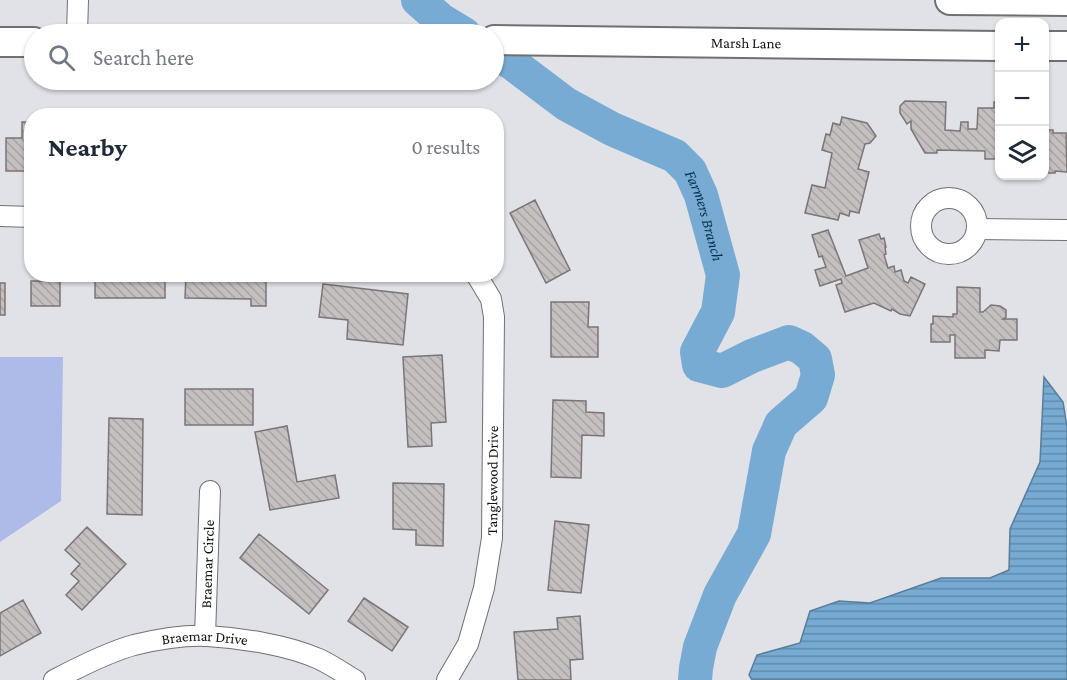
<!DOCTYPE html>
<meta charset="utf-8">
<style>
body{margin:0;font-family:"Crimson Pro",serif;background:#f6f6f7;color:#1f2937}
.controls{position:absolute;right:18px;top:18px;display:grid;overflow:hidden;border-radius:12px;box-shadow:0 2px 4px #0004}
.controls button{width:54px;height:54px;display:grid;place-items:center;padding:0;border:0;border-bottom:2px solid #e0e1e3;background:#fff;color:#1f2937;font:30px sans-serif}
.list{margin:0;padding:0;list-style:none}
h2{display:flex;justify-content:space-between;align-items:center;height:78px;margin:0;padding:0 24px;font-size:26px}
h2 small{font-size:20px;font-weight:400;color:#747a83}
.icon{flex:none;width:33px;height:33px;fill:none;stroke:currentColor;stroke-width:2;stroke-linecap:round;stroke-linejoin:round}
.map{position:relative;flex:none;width:1067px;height:680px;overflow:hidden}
.search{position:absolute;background:#fff;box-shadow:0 2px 4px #0004;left:24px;top:24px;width:480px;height:66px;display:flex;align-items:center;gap:15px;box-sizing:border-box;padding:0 21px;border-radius:33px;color:#747a83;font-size:22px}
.panel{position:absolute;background:#fff;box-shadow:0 2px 4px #0004;left:24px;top:108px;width:480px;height:174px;border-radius:24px}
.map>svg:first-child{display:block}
.grass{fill:#aebbe9}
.water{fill:url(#water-rules);stroke:#597d99;stroke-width:1.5}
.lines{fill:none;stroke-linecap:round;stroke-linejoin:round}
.river{stroke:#78abd3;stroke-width:34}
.building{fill:url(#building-back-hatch);stroke:#7b7577;stroke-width:1.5}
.minor-casing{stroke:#6f7074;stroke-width:22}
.secondary-casing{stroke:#6f7074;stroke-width:32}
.minor{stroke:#fff;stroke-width:20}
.secondary{stroke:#fff;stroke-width:28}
.labels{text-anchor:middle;stroke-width:4.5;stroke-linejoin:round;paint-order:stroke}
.street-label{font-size:15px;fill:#101113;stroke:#e0e2e7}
.water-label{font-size:16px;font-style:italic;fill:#08314c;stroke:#e0e2e7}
</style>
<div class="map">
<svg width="1067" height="680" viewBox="0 0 1067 680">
<defs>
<pattern id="water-rules" width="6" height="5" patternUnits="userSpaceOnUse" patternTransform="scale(1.5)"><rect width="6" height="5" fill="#78abd3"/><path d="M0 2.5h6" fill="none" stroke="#618aaa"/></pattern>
<pattern id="building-back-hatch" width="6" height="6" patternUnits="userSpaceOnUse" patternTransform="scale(1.5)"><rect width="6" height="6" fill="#c5bfc0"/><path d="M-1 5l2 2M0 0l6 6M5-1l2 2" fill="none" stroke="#a8a3a4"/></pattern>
</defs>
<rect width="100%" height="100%" fill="#e0e2e7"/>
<path class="grass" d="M0 357H63L61 501 0 542Z"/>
<path class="water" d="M1044 377 1063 402 1067 427V680H752L749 675 757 655 800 643 810 611 839 601 870 603 941 578H990L1009 570 1010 529 1040 462Z"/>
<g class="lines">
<g class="river">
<path d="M418 0 441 20 464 34"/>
<path id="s1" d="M494 52 513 64 566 104 612 129 675 156 690 171 701 195 723 275 718 312 697 352 699 365 722 371 752 356 789 342 802 348 815 359 818 375 811 398 781 424 769 451 754 534 720 595 700 647 696 668 695 680"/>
</g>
</g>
<path class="building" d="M905 101 946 102 945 130 960 131 961 122H968V129H977L978 108H994V102H1000V159H985V151L937 150V153H925L911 129V121L907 124 900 113V106Z
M842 117 867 123 876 136 870 143 865 144 858 169 869 172 859 213 850 211 849 216 840 213 838 220 805 213 812 185 825 188 832 153 822 150 826 134 830 135 833 123 840 125Z
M22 122H32V171H6V138H22Z
M1044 130H1053V133H1066L1067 172 1055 171V173H1048V165H1044Z
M535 200 570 270 546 283 510 213Z
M828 230 846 276 868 268 859 240 879 234 881 239 884 238 886 247H885L886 254 884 255 888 268 894 266 895 272 901 270 904 281 908 283 911 277 925 284 910 316 900 314 892 309 891 311 874 303 845 312 836 285 842 283 841 279 820 286 815 270 826 267 822 256 819 257 812 235Z
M95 274H165V298H95Z
M186 274H266V306H251V299L185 298Z
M31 281H60V306H31Z
M0 283H5V315H0Z
M323 284 408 294 403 345 347 339 348 320 319 317Z
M957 287 980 288V312H983L991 305 1000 306 1006 310V317L1003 319H1017V340H1000L999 351 985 350V358H955V335H950V342H931V324H933V316L953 317V314H957Z
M551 302H589L588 327H598V357H551Z
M442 355 446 422 431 423 432 446 408 447 403 357Z
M185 389H253V425H185Z
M553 400 586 401V412L604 413V436L582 435 581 478 551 477Z
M109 418 143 419 142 515 107 514Z
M287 426 297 482 335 475 339 498 270 510 255 432Z
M393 483 444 484 443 546 416 545V530L393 529Z
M555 521 589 525 581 593 548 590Z
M87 527 126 564 82 610 66 595 79 581 71 574 80 564 65 550Z
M259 534 328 590 309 614 240 558Z
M364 598 408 627 392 651 348 621Z
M23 600 41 633 0 656V613Z
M580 616 583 659 570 660 571 680H518L514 632 558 629 557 618Z"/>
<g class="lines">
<g class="minor-casing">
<g id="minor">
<path d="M77 34 78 0"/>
<circle cx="949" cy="226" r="28"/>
<path d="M0 216 32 217"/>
<path d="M977 229 1067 230"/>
<path id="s2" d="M205 636 210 491"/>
<path id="s3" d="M54 680C77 668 108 652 134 645 155 640 185 635 207 636 242 638 287 645 319 659 332 665 343 673 355 680"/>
<path id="s4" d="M447 680 468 644 484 588 492 538 494 317 491 299 476 274"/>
</g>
</g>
<g class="secondary-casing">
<g id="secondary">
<path d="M950 0 1067 1"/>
<path id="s5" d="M494 40 1000 46"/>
<path d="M0 42H34"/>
<path d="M1044 46H1067"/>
</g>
</g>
<use href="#minor" class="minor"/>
<use href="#secondary" class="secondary"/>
</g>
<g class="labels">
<g class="street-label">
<text dy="5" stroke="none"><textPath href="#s5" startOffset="252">Marsh Lane</textPath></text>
<text dy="5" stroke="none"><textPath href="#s4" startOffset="208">Tanglewood Drive</textPath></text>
<text dy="5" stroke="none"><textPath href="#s2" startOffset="72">Braemar Circle</textPath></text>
<text dy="5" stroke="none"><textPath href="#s3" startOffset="159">Braemar Drive</textPath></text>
</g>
<g class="water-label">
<text dy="6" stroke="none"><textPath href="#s1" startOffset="278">Farmers Branch</textPath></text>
</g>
</g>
</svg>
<div class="controls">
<button>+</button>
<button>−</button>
<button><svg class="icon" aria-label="layers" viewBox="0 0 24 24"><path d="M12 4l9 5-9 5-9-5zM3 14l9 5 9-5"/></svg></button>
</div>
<div class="search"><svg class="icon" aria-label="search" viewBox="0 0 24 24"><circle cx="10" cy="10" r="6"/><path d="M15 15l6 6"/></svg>Search here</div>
<section class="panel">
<h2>Nearby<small>0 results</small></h2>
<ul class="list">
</ul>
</section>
</div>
